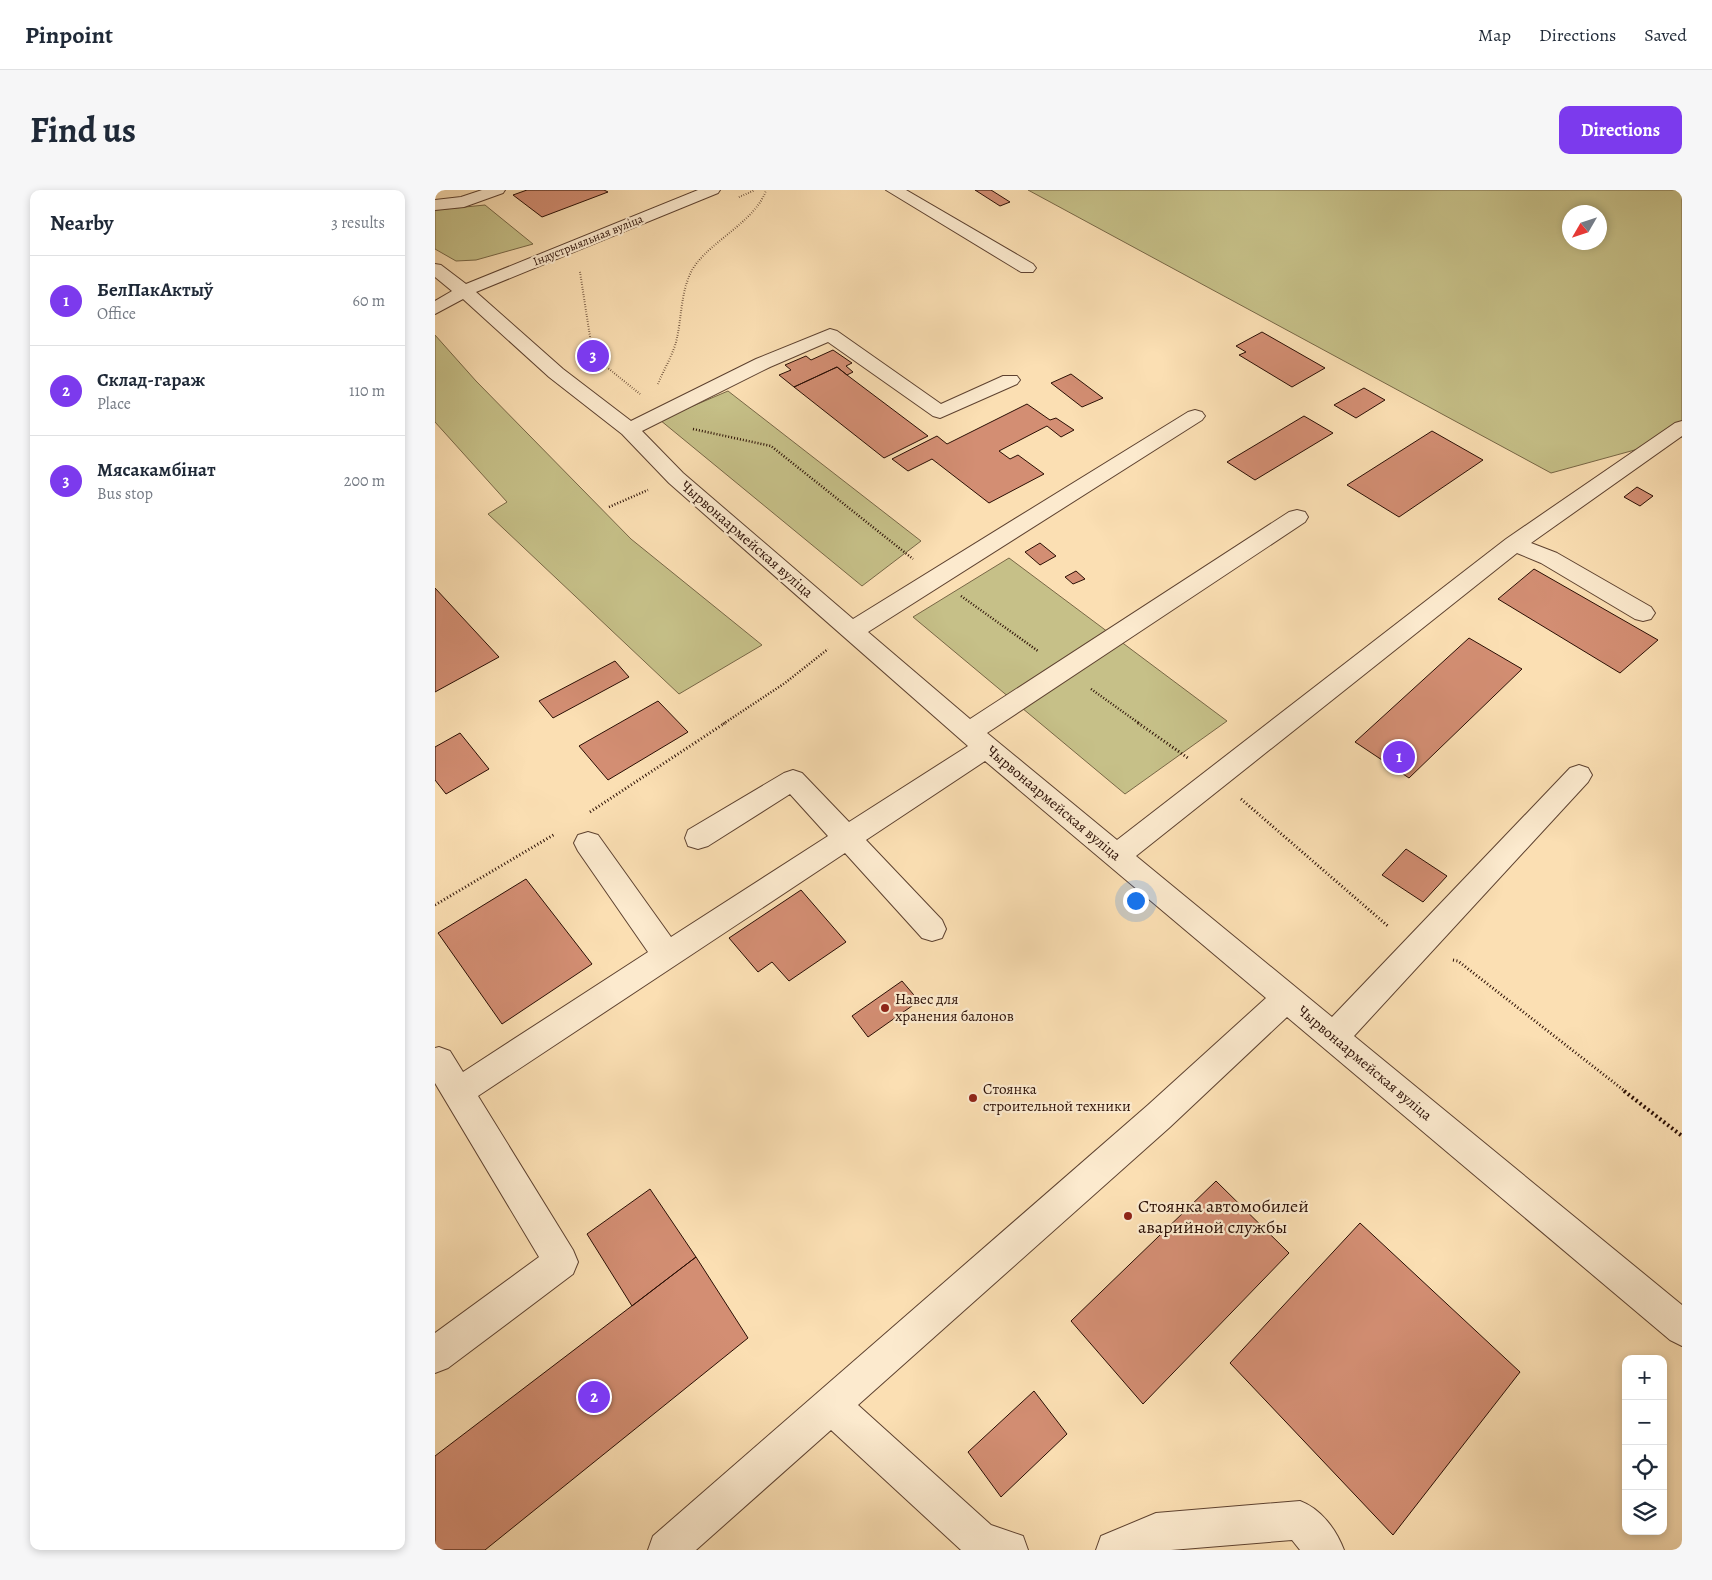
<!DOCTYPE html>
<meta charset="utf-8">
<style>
body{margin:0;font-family:Alegreya,serif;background:#f6f6f7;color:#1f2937}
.controls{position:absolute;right:15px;bottom:15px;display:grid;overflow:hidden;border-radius:10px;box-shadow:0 2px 8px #0003}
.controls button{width:45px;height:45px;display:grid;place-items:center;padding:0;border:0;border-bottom:1px solid #e0e1e3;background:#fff;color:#1f2937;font:25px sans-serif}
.compass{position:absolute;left:1127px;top:15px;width:45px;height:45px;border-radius:50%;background:#fff;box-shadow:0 2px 8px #0003;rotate:231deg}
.you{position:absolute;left:700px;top:710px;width:18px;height:18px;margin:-12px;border:4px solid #fff;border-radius:50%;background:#1a73e8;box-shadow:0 0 0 8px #1a73e833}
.badge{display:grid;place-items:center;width:32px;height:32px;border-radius:50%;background:#7c3aed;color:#fff;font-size:16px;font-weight:700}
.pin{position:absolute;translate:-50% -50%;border:2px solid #fff;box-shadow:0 1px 5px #0006}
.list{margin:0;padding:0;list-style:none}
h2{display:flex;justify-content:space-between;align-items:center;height:65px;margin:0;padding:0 20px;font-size:21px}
h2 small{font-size:16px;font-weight:400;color:#747a83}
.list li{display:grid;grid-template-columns:32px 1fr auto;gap:15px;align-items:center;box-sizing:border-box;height:90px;padding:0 20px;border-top:1px solid #e0e1e3}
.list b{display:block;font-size:19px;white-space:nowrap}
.list p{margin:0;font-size:16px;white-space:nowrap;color:#747a83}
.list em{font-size:16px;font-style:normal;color:#747a83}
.icon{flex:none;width:28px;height:28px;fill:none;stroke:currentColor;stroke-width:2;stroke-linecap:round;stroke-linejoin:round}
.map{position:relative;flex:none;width:1247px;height:1360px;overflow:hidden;border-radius:10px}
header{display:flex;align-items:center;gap:30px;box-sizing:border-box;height:70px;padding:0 25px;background:#fff;border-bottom:1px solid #e0e1e3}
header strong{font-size:24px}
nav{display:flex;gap:28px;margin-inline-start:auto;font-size:18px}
.intro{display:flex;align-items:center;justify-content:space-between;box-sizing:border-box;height:120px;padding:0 30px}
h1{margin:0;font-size:35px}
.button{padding:12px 22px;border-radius:10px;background:#7c3aed;color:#fff;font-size:18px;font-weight:700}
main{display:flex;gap:30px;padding:0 30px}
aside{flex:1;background:#fff;border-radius:10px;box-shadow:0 2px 8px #0003}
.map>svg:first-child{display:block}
.green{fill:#c6c088;stroke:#786746;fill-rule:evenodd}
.building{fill:#d38e73;stroke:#2a0e04}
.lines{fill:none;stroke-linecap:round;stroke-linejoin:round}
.minor-casing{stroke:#5e4230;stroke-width:2}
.path-far3{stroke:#2a0e04;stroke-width:2;stroke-dasharray:0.5 2;stroke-linecap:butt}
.path-far2{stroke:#2a0e04;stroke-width:2.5;stroke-dasharray:1 2;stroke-linecap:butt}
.path-far1{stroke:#2a0e04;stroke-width:3;stroke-dasharray:1 2.5;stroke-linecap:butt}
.path{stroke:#2a0e04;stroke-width:4;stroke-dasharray:2 3;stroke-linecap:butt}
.minor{fill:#fceace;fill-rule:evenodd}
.poi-dot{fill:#8f2418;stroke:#fceace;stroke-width:2}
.labels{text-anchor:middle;stroke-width:4.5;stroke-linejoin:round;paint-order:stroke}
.far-street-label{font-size:12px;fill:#2a0e04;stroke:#fceace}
.street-label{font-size:15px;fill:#2a0e04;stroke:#fceace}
.poi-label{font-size:15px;fill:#2a0e04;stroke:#fceace;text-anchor:start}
.near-poi-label{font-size:18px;fill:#2a0e04;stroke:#fceace;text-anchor:start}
</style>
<header>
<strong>Pinpoint</strong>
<nav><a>Map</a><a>Directions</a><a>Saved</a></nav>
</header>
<div class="intro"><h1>Find us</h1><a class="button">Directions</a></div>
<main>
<aside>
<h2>Nearby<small>3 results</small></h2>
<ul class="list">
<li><span class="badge">1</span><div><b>БелПакАктыў</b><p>Office</p></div><em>60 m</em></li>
<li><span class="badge">2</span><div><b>Склад-гараж</b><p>Place</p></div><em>110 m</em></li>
<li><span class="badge">3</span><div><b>Мясакамбінат</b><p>Bus stop</p></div><em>200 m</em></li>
</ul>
</aside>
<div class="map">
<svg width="1247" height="1360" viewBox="0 0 1247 1360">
<rect width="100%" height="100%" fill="#fbdfb3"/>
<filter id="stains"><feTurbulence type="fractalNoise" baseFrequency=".004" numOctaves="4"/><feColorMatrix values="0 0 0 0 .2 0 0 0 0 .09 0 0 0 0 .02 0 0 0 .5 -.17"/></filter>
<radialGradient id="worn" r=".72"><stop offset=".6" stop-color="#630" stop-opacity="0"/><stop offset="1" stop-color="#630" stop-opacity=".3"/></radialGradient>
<path class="green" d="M593 0H1247V247L1116 283ZM1134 22H1164V52H1134Z
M50 15 98 54 41 70 21 71 0 59V20Z
M0 145 41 191 196 349 327 455 244 504 53 324 72 312 0 232Z
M293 201 486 351 427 396 225 230Z
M574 368 792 531 690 604 478 427Z"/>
<path class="building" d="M92 0H169L173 2 107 27 78 5Z
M540 0H556L575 12 565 16Z
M827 142 890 178 857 197 804 165 811 162 801 156Z
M398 160 417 173 411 176 418 182 412 185 402 177 359 197 344 185 356 180 350 175 371 166 376 170Z
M402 177 412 185 493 246 449 268 359 197Z
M636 184 668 208 647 217 616 193Z
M929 198 950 210 921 228 899 215Z
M592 214 615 230 621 228 639 240 626 247 612 236 564 261 575 269 583 265 609 284 554 313 497 269 473 281 457 269 502 246 512 254Z
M869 226 898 243 820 290 792 272Z
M997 241 1048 270 964 327 912 295Z
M1202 297 1218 306 1205 316 1189 307Z
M605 353 621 366 605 375 590 362Z
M1099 379 1223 450 1185 483 1063 409Z
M641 381 650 389 638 394 630 387Z
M0 398 64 467 0 502Z
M1034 448 1087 479 974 588 920 552Z
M180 471 194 487 118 528 104 511Z
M223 511 253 542 173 590 144 556Z
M25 543 54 579 11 604 0 590V557Z
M971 659 1012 686 988 712 947 685Z
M91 689 157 774 67 834 3 743Z
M366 700 411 752 354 791 337 772 323 782 294 748Z
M467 791 484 811 433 847 417 826Z
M781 991 854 1063 708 1214 636 1131Z
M215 999 261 1067 197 1116 152 1044Z
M925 1033 1085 1182 958 1345 795 1173Z
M261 1067 313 1148 50 1360H0V1266Z
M599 1201 632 1244 566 1307 533 1262Z"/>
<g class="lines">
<g class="minor-casing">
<path id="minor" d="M47 0H70L68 3 29 17 0 20V10L26 7Z
M263 0H285L283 3 41 102 128 179 196 231 321 169 395 139 402 141 506 214 568 186H582L585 190 582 194 505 228 498 226 393 152 335 177 207 241 248 283 418 429 753 222 760 220 767 222 770 226 767 230 433 442 535 529 854 322 862 320 870 322 873 327 870 332 552 543 682 650 1071 349 1240 233 1247 231V246L1096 353 1122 363 1216 417 1220 423 1216 429 1208 431 1200 429 1106 373 1082 363 701 666 897 827 1135 578 1144 575 1153 578 1157 585 1153 592 919 846 1247 1115V1156L1235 1150 852 827 735 937 423 1215 556 1335 588 1346 593 1360H526L396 1240 261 1360H213L218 1346 713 915 831 808 550 571 431 650 507 730 511 739 507 748 497 751 487 748 410 663 43 906 138 1060 143 1072 138 1084 13 1178 0 1183V1143L104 1067 0 893V858L4 857 15 861 28 882 213 762 143 661 139 653 143 645 153 642 163 645 236 747 393 646 355 604 273 656 263 659 253 656 250 648 253 640 349 583 358 580 367 583 414 632 533 556 234 293 187 244 114 187 28 109 0 124V111L17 101 0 87V74L6 75 31 94Z
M451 0H471L598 74 601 78 598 82H586Z
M865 1311C886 1319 901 1339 909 1360H865L857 1350 736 1360H661L666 1346 721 1323Z"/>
</g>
<path class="path-far3" d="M304 7 320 0
M145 82 158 166 205 204
M223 194C229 179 239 163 242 148 247 125 246 94 261 74 280 49 322 29 331 0"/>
<path class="path-far2" d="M258 239 336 256 478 369
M174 317 213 300
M526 406 603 461
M656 499 705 534
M288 534 350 493 393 459"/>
<path class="path-far1" d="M703 533 753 568
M806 609 954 737
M155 622 290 533
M0 715 120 644
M1018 770 1023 771 1191 902"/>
<path class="path" d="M1189 901 1247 946"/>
<use href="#minor" class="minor"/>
</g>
<g class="poi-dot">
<circle cx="450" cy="818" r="5"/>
<circle cx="538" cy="908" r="5"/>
<circle cx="693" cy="1026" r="5"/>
</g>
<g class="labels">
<g class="far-street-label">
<text transform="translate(153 50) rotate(-22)" y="4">Індустрыяльная вуліца</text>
</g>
<g class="street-label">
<text transform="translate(312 349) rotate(41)" y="5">Чырвонаармейская вуліца</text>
<text transform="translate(619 613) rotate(40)" y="5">Чырвонаармейская вуліца</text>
<text transform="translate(930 873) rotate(40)" y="5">Чырвонаармейская вуліца</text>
</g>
<g class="poi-label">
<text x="460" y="814">Навес для<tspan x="460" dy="17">хранения балонов</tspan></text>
<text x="548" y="904">Стоянка<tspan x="548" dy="17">строительной техники</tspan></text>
</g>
<g class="near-poi-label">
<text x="703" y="1022">Стоянка автомобилей<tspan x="703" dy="21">аварийной службы</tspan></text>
</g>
</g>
<rect width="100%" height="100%" filter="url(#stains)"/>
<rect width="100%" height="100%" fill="url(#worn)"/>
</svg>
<div class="controls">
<button>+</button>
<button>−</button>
<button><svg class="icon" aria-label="locate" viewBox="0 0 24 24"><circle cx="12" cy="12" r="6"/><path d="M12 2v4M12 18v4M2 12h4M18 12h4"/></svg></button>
<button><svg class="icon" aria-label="layers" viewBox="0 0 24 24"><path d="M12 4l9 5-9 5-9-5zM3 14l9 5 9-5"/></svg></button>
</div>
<svg class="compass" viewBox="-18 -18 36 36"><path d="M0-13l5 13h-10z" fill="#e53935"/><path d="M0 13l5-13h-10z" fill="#747a83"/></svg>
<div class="you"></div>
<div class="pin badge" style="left:964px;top:567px">1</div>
<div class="pin badge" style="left:159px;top:1207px">2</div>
<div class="pin badge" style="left:158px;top:166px">3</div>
</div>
</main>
